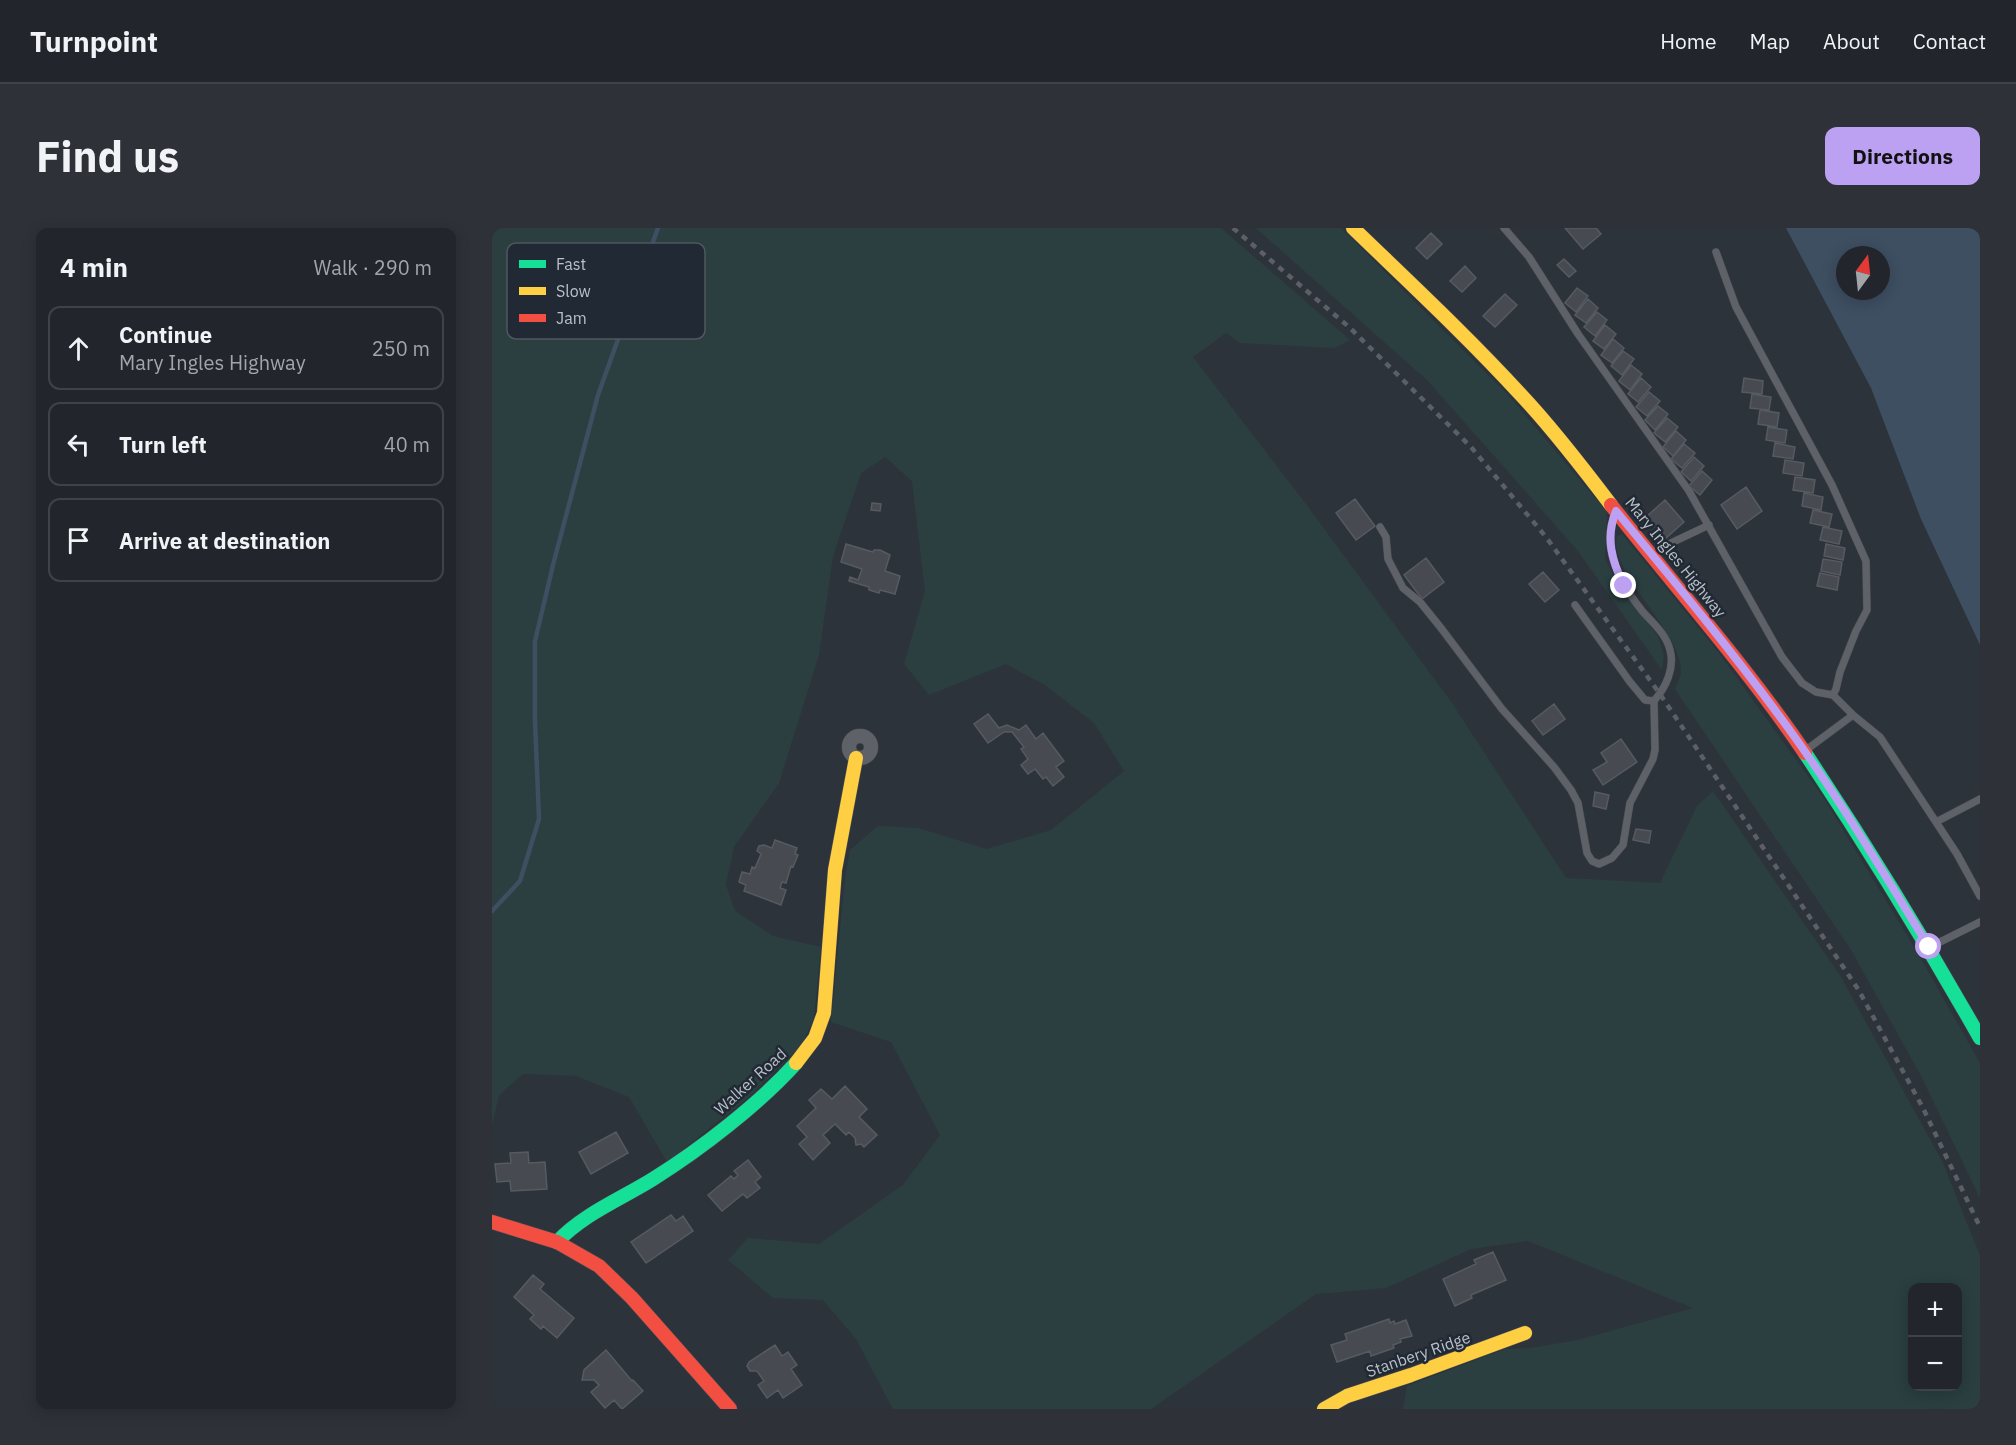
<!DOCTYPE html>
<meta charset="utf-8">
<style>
body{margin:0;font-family:"IBM Plex Sans",sans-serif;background:#2e3238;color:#f1f3f6}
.controls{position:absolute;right:18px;bottom:18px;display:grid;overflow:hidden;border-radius:12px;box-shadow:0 3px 15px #0003}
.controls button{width:54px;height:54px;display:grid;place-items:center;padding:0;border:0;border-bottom:2px solid #3f4348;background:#22262c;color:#f1f3f6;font:30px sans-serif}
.compass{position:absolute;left:1344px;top:18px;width:54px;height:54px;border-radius:50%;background:#22262c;box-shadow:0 3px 15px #0003;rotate:15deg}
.stop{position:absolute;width:18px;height:18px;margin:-14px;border:4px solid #bca0f2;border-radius:50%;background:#fff}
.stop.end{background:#bca0f2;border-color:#fff;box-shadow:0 2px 6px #0008}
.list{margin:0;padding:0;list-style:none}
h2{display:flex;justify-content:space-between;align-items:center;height:78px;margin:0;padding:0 24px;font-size:26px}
h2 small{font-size:20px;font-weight:400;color:#a2a5a9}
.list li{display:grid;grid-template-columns:39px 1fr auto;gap:18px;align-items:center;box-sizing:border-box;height:84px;margin:0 12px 12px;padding:0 12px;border:2px solid #3f4348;border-radius:12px}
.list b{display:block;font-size:22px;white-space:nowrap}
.list p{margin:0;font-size:20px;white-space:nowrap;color:#a2a5a9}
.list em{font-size:20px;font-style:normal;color:#a2a5a9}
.icon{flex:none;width:33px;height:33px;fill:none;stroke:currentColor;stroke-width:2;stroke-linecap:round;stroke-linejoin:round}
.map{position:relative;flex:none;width:1488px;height:1181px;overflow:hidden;border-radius:12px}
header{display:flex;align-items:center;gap:36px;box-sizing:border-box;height:84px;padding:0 30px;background:#22262c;border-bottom:2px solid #3f4348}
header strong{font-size:28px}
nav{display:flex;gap:33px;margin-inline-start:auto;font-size:21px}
.intro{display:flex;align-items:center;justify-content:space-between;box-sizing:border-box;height:144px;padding:0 36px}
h1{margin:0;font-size:42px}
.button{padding:15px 27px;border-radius:12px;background:#bca0f2;color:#111;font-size:21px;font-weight:700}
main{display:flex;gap:36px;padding:0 36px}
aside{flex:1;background:#22262c;border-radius:12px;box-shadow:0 3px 15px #0003}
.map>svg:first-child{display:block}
.green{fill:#2b3f40;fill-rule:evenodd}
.water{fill:#3e4f62;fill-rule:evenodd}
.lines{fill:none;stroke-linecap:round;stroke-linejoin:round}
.stream{stroke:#3e4f62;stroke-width:4.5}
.building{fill:#474b51;stroke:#565a61;stroke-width:1.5}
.lane-casing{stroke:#4b4f54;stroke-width:8}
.street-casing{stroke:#4b4f54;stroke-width:15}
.fast-casing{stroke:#4b4f54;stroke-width:15}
.slow-casing{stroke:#4b4f54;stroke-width:15}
.jam-casing{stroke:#4b4f54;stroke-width:15}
.lane{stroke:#5e6268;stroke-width:7}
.street{stroke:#5e6268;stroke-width:14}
.fast{stroke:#16e098;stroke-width:14}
.slow{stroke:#ffcf43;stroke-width:14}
.jam{stroke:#f24e42;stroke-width:14}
.rail{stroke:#5c6066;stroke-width:4.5;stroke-dasharray:6 6;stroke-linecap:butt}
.route{stroke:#bca0f2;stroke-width:8}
.labels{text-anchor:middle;stroke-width:5;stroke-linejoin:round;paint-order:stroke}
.street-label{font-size:16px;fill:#b9c0c9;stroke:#212a34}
.key{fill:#212a34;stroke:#4f5761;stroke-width:1.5}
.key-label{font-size:16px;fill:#b9c0c9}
</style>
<header>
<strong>Turnpoint</strong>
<nav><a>Home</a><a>Map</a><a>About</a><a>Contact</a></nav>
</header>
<div class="intro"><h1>Find us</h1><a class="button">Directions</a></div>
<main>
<aside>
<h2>4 min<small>Walk · 290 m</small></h2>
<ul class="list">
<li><svg class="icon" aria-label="ahead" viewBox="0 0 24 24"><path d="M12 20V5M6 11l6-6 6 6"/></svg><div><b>Continue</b><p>Mary Ingles Highway</p></div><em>250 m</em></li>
<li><svg class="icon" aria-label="left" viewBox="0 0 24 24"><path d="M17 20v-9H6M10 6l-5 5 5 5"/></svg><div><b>Turn left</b></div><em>40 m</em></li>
<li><svg class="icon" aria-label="arrive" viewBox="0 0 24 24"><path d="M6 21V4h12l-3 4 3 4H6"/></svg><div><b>Arrive at destination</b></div></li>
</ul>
</aside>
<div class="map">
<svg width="1488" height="1181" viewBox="0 0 1488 1181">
<rect width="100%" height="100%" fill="#2d333a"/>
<path class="green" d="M0 0H729L858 112 842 120 748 115 734 105 701 129 814 276 960 475 1074 650 1168 655 1205 578 1221 563 1349 749 1451 935 1488 1028V1181H911L915 1158 1013 1121 1038 1120 1086 1112 1201 1080 1036 1013 979 1021 894 1060 824 1066 659 1181H401L364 1111 331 1072 281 1070 236 1032 256 1010 327 1016 411 957 448 907 399 814 339 794 353 650 358 622 386 598 426 600 495 621 559 602 632 543 602 495 553 457 514 436 437 467 412 436 433 363 420 253 393 229 369 245 341 328 327 427 287 555 242 619 234 657 243 683 281 708 329 719 322 790 309 818 256 870 175 934 137 869 84 848 31 846 7 867 0 898ZM1420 1060H1466V1158H1420Z
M764 0H849L1018 169 1115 284 1113 331 1131 365 1166 408 1172 428 1170 442 1086 323 936 153Z
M1130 306 1227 425 1331 569 1421 717 1488 835V970L1429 848 1359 722 1183 461C1186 454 1190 447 1189 439 1185 400 1116 342 1125 308Z"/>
<path class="water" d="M1294 0H1488V417L1429 291 1379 160ZM1353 27H1389V63H1353Z"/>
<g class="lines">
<path class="stream" d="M0 683 28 653 47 591 43 493V413L61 337 106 167 166 0"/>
</g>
<path class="building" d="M1073 0H1104L1109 6 1091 21Z
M939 5 950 16 935 31 924 20Z
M1072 31 1084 43 1077 49 1065 37Z
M973 38 984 50 970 64 958 53Z
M1085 60 1096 68 1084 84 1073 75Z
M1013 66 1025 77 1003 99 991 88Z
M1096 71 1106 80 1094 95 1083 87Z
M1105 84 1115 92 1103 108 1092 99Z
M1113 97 1124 106 1112 121 1101 113Z
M1121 111 1132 120 1120 135 1109 127Z
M1131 123 1142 131 1130 147 1119 138Z
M1139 137 1150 146 1138 162 1127 153Z
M1149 150 1159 159 1146 174 1136 166Z
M1252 150 1271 153 1270 166 1250 164Z
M1157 164 1168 173 1155 188 1144 179Z
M1260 166 1279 169 1277 182 1258 180Z
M1166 178 1176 186 1163 202 1153 192Z
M1268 182 1287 185 1285 199 1266 196Z
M1175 190 1186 199 1173 214 1162 205Z
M1276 199 1295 202 1293 215 1274 212Z
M1184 203 1194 212 1181 228 1171 219Z
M1283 215 1303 219 1301 231 1281 228Z
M1192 216 1203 225 1190 240 1179 231Z
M1202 229 1212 238 1199 253 1189 244Z
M1293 232 1312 235 1310 248 1291 245Z
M1210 243 1220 252 1208 267 1197 258Z
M1303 249 1323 252 1321 265 1301 262Z
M1254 259 1270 283 1245 301 1229 277Z
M1312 265 1331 269 1329 282 1310 278Z
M863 271 883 298 864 312 844 285Z
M1173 272 1192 294 1173 311 1154 289Z
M380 275 389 276 388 283 379 282Z
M1321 282 1340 286 1337 299 1318 295Z
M1331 299 1350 303 1347 316 1328 312Z
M354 316 381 324 382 322H388L398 327 393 343 408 348 403 366 388 362 387 365 377 362V359L357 353 358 349 366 352 370 341 349 334Z
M1334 316 1353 320 1351 332 1332 328Z
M934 330 952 354 930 371 912 347Z
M1331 331 1350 334 1348 347 1329 343Z
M1051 344 1067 362 1053 374 1037 356Z
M1328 345 1347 349 1345 362 1325 358Z
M1062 476 1073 491 1051 507 1040 493Z
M496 486 507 500 515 497 527 502 534 497 544 511 551 505 572 533 564 539 572 549 561 558 554 549 551 551 543 541 536 546 529 537 536 531 529 521 532 519 520 504H512L496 515 482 496Z
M1129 511 1145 534 1111 557 1101 542 1115 534 1109 525Z
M1103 564 1117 567 1114 581 1101 578Z
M1144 601 1159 603 1157 615 1141 612Z
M283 612 305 620 303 626 306 627 301 639 299 638 294 655 290 654 288 660 294 662 289 677 252 663 254 657 247 654 250 644 258 646 260 639 263 640 269 626 265 623 267 618 272 617 280 620Z
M353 858 375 881 367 889 385 907 372 919 369 916 364 917 363 910 357 904 354 907 343 896 331 907 338 915 321 932 307 916 315 909 305 898 324 880 317 872 329 861 340 871Z
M124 904 136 925 99 946 87 924Z
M36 924 37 935 53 934 55 961 19 963 18 953 5 954 3 936 19 935 18 925Z
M256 932 269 949 263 954 268 960 255 970 251 966 230 983 216 967 239 948 242 951 246 947 242 943Z
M179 987 184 993 191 988 201 1003 154 1035 139 1014Z
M1001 1024 1014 1052 979 1067 980 1070 963 1078 951 1051 984 1036 982 1032Z
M41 1047 52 1056 48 1061 82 1090 65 1110 51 1098 49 1101 38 1091 42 1087 22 1069Z
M897 1091 898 1095 902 1093 903 1096 914 1092 920 1108 908 1111 909 1114 901 1117 902 1120 879 1128 878 1123 845 1134 839 1117 855 1112 853 1106Z
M283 1117 290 1128 296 1124 305 1137 299 1141 310 1157 291 1170 286 1162 275 1170 266 1157 272 1153 265 1143H258L255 1138 257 1134Z
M114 1122 140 1153 141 1152 151 1163 130 1181 122 1172 113 1180 99 1164 107 1157 102 1152H90L92 1142Z"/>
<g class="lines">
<g class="lane-casing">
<path id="lane" d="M1012 0 1037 29 1086 106 1197 263 1290 429 1310 455 1324 464 1341 467 1344 461 1348 444 1364 403 1375 382 1374 333 1340 257 1244 79 1224 24
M1123 286C1108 321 1129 357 1151 384 1161 395 1174 406 1178 422 1183 440 1174 459 1162 473
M888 299 894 309 896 331 911 360 928 374 949 400 1010 481 1062 539 1079 562 1086 575 1095 625 1100 633 1107 636 1120 630 1131 617 1138 575 1161 531 1163 522 1162 473 1153 472 1138 454 1083 377
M1163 326 1179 315 1217 297
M1341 467 1361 487
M1314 522 1361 487 1388 509 1465 626 1488 668
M1444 594 1488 571
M1440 718 1488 694"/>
</g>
<g class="street-casing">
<path id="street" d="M357 519a11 11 0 1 1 22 0a11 11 0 1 1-22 0Z"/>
</g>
<g class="fast-casing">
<path id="fast" d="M1313 525C1375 618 1433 713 1488 810
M65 1014C91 986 129 971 161 951 209 921 267 876 304 835"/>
</g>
<g class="slow-casing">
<path id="slow" d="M861 0C918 55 976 109 1030 168 1062 202 1091 240 1119 277
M304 835 323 810 332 785 343 642 364 530
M832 1181 855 1168 919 1147 1033 1105"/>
</g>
<g class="jam-casing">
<path id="jam" d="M1119 277C1184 360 1254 438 1313 525
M0 994 65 1014 107 1038 140 1070 238 1181"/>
</g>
<use href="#lane" class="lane"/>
<use href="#street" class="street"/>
<use href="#fast" class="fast"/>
<use href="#slow" class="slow"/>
<use href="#jam" class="jam"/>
<path class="rail" d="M741 0 857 99 912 153 979 219 1054 309 1168 466 1366 761 1431 880 1488 999"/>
</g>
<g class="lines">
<path class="route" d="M1132 358C1120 333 1113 310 1124 283 1182 353 1240 423 1294 497 1346 568 1391 644 1437 719"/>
</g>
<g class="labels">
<g class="street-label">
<text transform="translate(1184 329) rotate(51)" y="6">Mary Ingles Highway</text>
<text transform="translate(258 853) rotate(-42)" y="6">Walker Road</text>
<text transform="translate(926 1126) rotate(-19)" y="6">Stanbery Ridge</text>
</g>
</g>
<rect x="15" y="15" width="198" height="96" rx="9" class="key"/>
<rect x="27" y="32" width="27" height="8" fill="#16e098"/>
<rect x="27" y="59" width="27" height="8" fill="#ffcf43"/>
<rect x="27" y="86" width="27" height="8" fill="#f24e42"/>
<g class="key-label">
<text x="64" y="42">Fast</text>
<text x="64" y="69">Slow</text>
<text x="64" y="96">Jam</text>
</g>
</svg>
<div class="controls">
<button>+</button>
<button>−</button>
</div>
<svg class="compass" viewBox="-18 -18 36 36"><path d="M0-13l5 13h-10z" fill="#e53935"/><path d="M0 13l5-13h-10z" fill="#a2a5a9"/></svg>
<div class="stop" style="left:1437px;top:719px"></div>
<div class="stop end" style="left:1132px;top:358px"></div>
</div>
</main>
